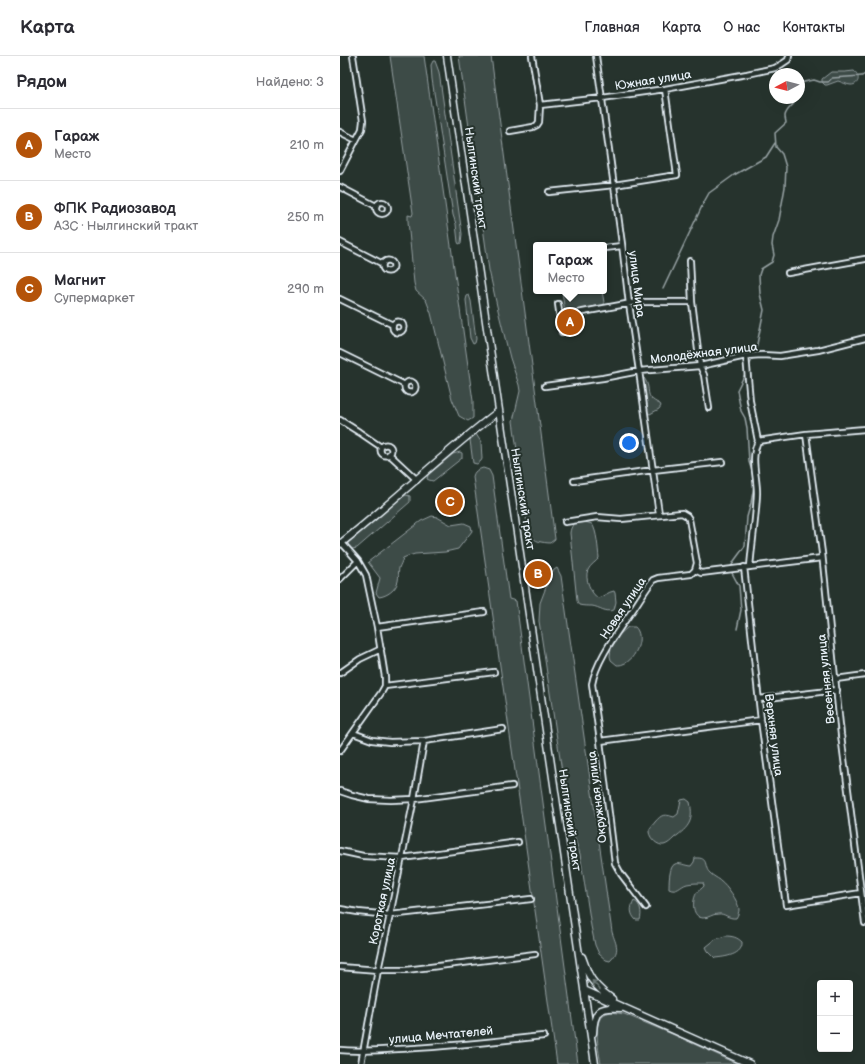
<!DOCTYPE html>
<html lang="ru">
<meta charset="utf-8">
<style>
body{margin:0;font-family:"Balsamiq Sans",sans-serif;background:#f2f2f3;color:#2b2b33}
.controls{position:absolute;right:12px;bottom:12px;display:grid;overflow:hidden;border-radius:4px;box-shadow:0 4px 16px #0002}
.controls button{width:36px;height:36px;display:grid;place-items:center;padding:0;border:0;border-bottom:1px solid #e1e1e2;background:#fff;color:#2b2b33;font:20px sans-serif}
.compass{position:absolute;left:429px;top:12px;width:36px;height:36px;border-radius:50%;background:#fff;box-shadow:0 4px 16px #0002;rotate:263deg}
.you{position:absolute;left:289px;top:387px;width:14px;height:14px;margin:-10px;border:3px solid #fff;border-radius:50%;background:#1a73e8;box-shadow:0 0 0 6px #1a73e833}
.badge{display:grid;place-items:center;width:26px;height:26px;border-radius:50%;background:#b45309;color:#fff;font-size:13px;font-weight:700}
.pin{position:absolute;translate:-50% -50%;border:2px solid #fff;box-shadow:0 1px 4px #0006}
.popup{position:absolute;left:193px;top:186px;width:74px;height:52px;box-sizing:border-box;display:grid;place-content:center;border-radius:4px;background:#fff;filter:drop-shadow(0 1px 3px #0005);font-size:13px;white-space:nowrap;color:#7c7c81}
.popup b{font-size:15px;color:#2b2b33}
.popup::after{content:'';position:absolute;left:50%;top:100%;margin-left:-8px;border:8px solid transparent;border-top-color:#fff}
.list{margin:0;padding:0;list-style:none}
h2{display:flex;justify-content:space-between;align-items:center;height:52px;margin:0;padding:0 16px;font-size:17px}
h2 small{font-size:13px;font-weight:400;color:#7c7c81}
.list li{display:grid;grid-template-columns:26px 1fr auto;gap:12px;align-items:center;box-sizing:border-box;height:72px;padding:0 16px;border-top:1px solid #e1e1e2}
.list b{display:block;font-size:15px;white-space:nowrap}
.list p{margin:0;font-size:13px;white-space:nowrap;color:#7c7c81}
.list em{font-size:13px;font-style:normal;color:#7c7c81}
.map{position:relative;flex:none;width:525px;height:1008px;overflow:hidden}
header{display:flex;align-items:center;gap:24px;box-sizing:border-box;height:56px;padding:0 20px;background:#fff;border-bottom:1px solid #e1e1e2}
header strong{font-size:19px}
nav{display:flex;gap:22px;margin-inline-start:auto;font-size:14px}
main{display:flex}
aside{flex:1;background:#fff}
.map>svg:first-child{display:block}
.green{fill:#3e4b47;stroke:#939ea0}
.lines{fill:none;stroke-linecap:round;stroke-linejoin:round}
.stream{stroke:#98a3a5;stroke-width:1.5}
.street-casing{stroke:#e8f1f8;stroke-width:8}
.secondary-casing{stroke:#e8f1f8;stroke-width:9}
.street{stroke:#26332d;stroke-width:4.5}
.secondary{stroke:#26332d;stroke-width:6}
.oneway{stroke:#6a7674}
.labels{text-anchor:middle;stroke-width:4;stroke-linejoin:round;paint-order:stroke}
.street-label{font-size:12px;fill:#e8f1f8;stroke:#26332d}
</style>
<header>
<strong>Карта</strong>
<nav><a>Главная</a><a>Карта</a><a>О нас</a><a>Контакты</a></nav>
</header>
<main>
<aside>
<h2>Рядом<small>Найдено: 3</small></h2>
<ul class="list">
<li><span class="badge">A</span><div><b>Гараж</b><p>Место</p></div><em>210 m</em></li>
<li><span class="badge">B</span><div><b>ФПК Радиозавод</b><p>АЗС · Нылгинский тракт</p></div><em>250 m</em></li>
<li><span class="badge">C</span><div><b>Магнит</b><p>Супермаркет</p></div><em>290 m</em></li>
</ul>
</aside>
<div class="map">
<svg width="525" height="1008" viewBox="0 0 525 1008">
<rect width="100%" height="100%" fill="#26332d"/>
<filter id="ink" filterUnits="userSpaceOnUse"><feTurbulence type="fractalNoise" baseFrequency=".025" numOctaves="2"/><feDisplacementMap in="SourceGraphic" scale="8" xChannelSelector="R" yChannelSelector="G"/><feConvolveMatrix kernelMatrix="1 2 1 2 8 2 1 2 1" color-interpolation-filters="sRGB"/></filter>
<g filter="url(#ink)">
<path class="green" d="M50 0H84L133 345V362L128 365 119 360 112 343 91 257 86 244 76 235 74 227 68 165V159L72 160 73 157Z
M119 0H151L215 483 210 487C193 486 192 483 187 468L173 365 180 335 179 329 170 302 157 250 149 214Z
M93 5H95L99 16 122 178 121 187 119 188 118 186 116 168 113 159 92 23 91 9Z
M514 15C520 19 520 29 511 29 507 29 502 26 498 25L487 29H485L482 26V23L491 16H505Z
M222 235H262L265 252 225 257Z
M129 239 131 245 136 283 135 287 133 288 130 282 126 244 127 240Z
M304 322C313 334 302 340 320 348L321 350 319 353 310 358 308 357 306 354 303 324Z
M134 378H136L141 386 142 403 141 405 137 408 133 407 130 384 132 379Z
M120 396 122 397V402L93 425 89 424 87 423 88 419 113 398Z
M143 412 149 414 152 420 169 543 176 545 238 1008H217L133 421C134 415 137 414 143 412Z
M66 439 70 440V446L17 492 12 493 8 491V487L61 442Z
M92 460 97 461 111 469 124 467 131 470 132 475 118 493 105 496 75 498 68 500 63 502C62 506 60 509 59 512 58 516 59 521 58 525 56 534 47 540 39 541L36 537 40 522 28 506 81 465Z
M242 465 252 468C257 475 258 493 259 502 256 506 250 509 248 514 244 522 251 538 258 542 264 540 268 536 274 535L275 537 276 546 274 554C265 557 260 551 252 550 247 550 243 550 239 549L237 545 230 477C231 469 234 467 242 465Z
M217 512 221 520 272 876C276 889 281 894 270 905L266 904 259 898 255 889 251 870 240 798 230 768 199 565 200 547 211 518 214 514Z
M288 571H295C305 580 296 604 283 608 281 609 279 609 277 609L271 604 270 600 271 593 279 579Z
M346 743 350 746C354 765 349 771 334 782 331 785 328 788 324 789 318 790 310 783 309 776 309 772 313 769 315 766 322 758 324 758 334 761L338 758 341 744Z
M355 802C370 801 363 811 370 817 373 820 377 822 380 824 387 829 398 845 399 853 399 856 398 859 396 862 388 863 385 857 378 858 372 858 369 862 363 862 352 861 352 846 356 838 357 835 362 833 364 830L363 827C358 827 352 827 347 828 340 830 337 837 329 833 329 827 329 810 335 808 339 806 346 810 351 810L354 806Z
M294 845C301 848 302 857 300 864H296C290 858 290 852 294 845Z
M385 880C392 880 397 881 402 886 403 899 385 901 375 902L368 895 366 891 376 883Z
M271 956 284 958 332 978 398 1008H261C259 996 253 969 262 960 265 957 268 957 271 956Z"/>
<g class="lines">
<path class="stream" d="M459 28 460 27 474 24 480 26H488L492 22 522 20 525 18
M323 233 364 146 369 137 394 119 426 101 435 87
M416 293 424 254 420 238 419 219 421 213 432 206 434 199 432 189 433 181 439 164 445 131 446 111 442 98 436 91 435 77 446 67C446 65 445 63 445 60 446 53 455 49 457 42
M410 308 412 304
M391 511 394 505 405 490 407 461 411 447 414 430V421L409 406 407 372 405 362 401 355 397 334 406 316
M392 517 399 530 401 554 397 573"/>
<g class="street-casing">
<path id="street" d="M256 0 282 188 289 248 299 315 319 458
M200 49 262 42 325 33 407 18 435 12 442 8 448 4 449 0
M170 75 193 71 197 69 199 66 200 49 192 0
M0 76 16 84
M0 115 22 73 23 65 13 0
M0 131 36 150
M209 136 274 129 337 119 325 33
M36 152a6 6 0 1 1 12 0a6 6 0 1 1-12 0Z
M0 186 43 208
M264 192 282 190
M42.5 210a5.5 5.5 0 1 1 11 0a5.5 5.5 0 1 1-11 0Z
M350 205 352 246 360 310 364 319 369 352
M448 217 525 203
M0 243 53 269
M218 248 222 276
M221 260 297 246H352
M52.5 271a5.5 5.5 0 1 1 11 0a5.5 5.5 0 1 1-11 0Z
M0 297 65 329
M406 300 410 345 418 385C410 403 417 419 417 437 416 462 412 486 410 511
M64.5 331a5.5 5.5 0 1 1 11 0a5.5 5.5 0 1 1-11 0Z
M205 330 263 322 299 315 360 310 406 300 422 299 440 300 478 294 525 282
M0 364 19 376 41 391
M466 378 482 497 501 679 525 867
M418 385 466 378 525 373
M40.5 394a5.5 5.5 0 1 1 11 0a5.5 5.5 0 1 1-11 0Z
M49 398 77 424
M234 425 313 414 382 406
M225 466 257 461 281 463 342 457 347 460 349 463 357 507 355 514 351 518 318 522 313 524C305 534 299 545 292 555 278 574 256 605 252 628L260 685
M404 511 421 664 446 849 521 837
M355 514 361 517 482 502
M0 523 18 505
M37 571 144 556
M0 617 20 603 41 593
M496 623 525 619
M45 630 154 616
M419 643 497 634
M13 677 32 684 50 686 84 685 163 673
M0 695 41 637 45 630V621L37 571 26 519 18 505 2 487
M0 735 12 739 29 743 51 744 74 743 172 730
M0 795 23 800 62 802 178 786
M306 851 281 818 275 807 260 685 421 664
M0 853 18 856 50 859 191 843
M0 911 38 914H66L195 898
M0 994C19 996 39 994 58 993 107 991 155 985 204 980
M21 1008 38 914 50 859 74 743 84 685"/>
</g>
<g class="secondary-casing">
<path id="secondary" d="M107 0 255 1008
M0 488C54 446 103 397 159 355
M242 901C244 906 246 912 248 917 253 928 262 936 272 943
M244 934 410 1008
M253 977C254 955 259 950 281 952"/>
</g>
<use href="#street" class="street"/>
<use href="#secondary" class="secondary"/>
</g>
<defs><path id="oneway-shaft" d="M-6 0H5M1.5-3L5.5 0L1.5 3" fill="none" stroke-width="1.6" stroke-linecap="round" stroke-linejoin="round"/></defs>
<use class="oneway" href="#oneway-shaft" transform="translate(256 929) rotate(-131)"/>
</g>
<g class="labels">
<g class="street-label">
<text transform="translate(313 24) rotate(-9)" y="4">Южная улица</text>
<text transform="translate(136 122) rotate(82)" y="4">Нылгинский тракт</text>
<text transform="translate(297 228) rotate(83)" y="4">улица Мира</text>
<text transform="translate(364 297) rotate(-7)" y="4">Молодёжная улица</text>
<text transform="translate(183 443) rotate(81)" y="4">Нылгинский тракт</text>
<text transform="translate(283 552) rotate(-56)" y="4">Новая улица</text>
<text transform="translate(486 623) rotate(-96)" y="4">Весенняя улица</text>
<text transform="translate(434 679) rotate(83)" y="4">Верхняя улица</text>
<text transform="translate(257 741) rotate(-97)" y="4">Окружная улица</text>
<text transform="translate(230 764) rotate(82)" y="4">Нылгинский тракт</text>
<text transform="translate(42 845) rotate(-78)" y="4">Короткая улица</text>
<text transform="translate(101 979) rotate(-5)" y="4">улица Мечтателей</text>
</g>
</g>
</svg>
<div class="controls">
<button>+</button>
<button>−</button>
</div>
<svg class="compass" viewBox="-18 -18 36 36"><path d="M0-13l5 13h-10z" fill="#e53935"/><path d="M0 13l5-13h-10z" fill="#7c7c81"/></svg>
<div class="you"></div>
<div class="pin badge" style="left:230px;top:266px">A</div>
<div class="popup"><b>Гараж</b>Место</div>
<div class="pin badge" style="left:198px;top:518px">B</div>
<div class="pin badge" style="left:110px;top:446px">C</div>
</div>
</main>
